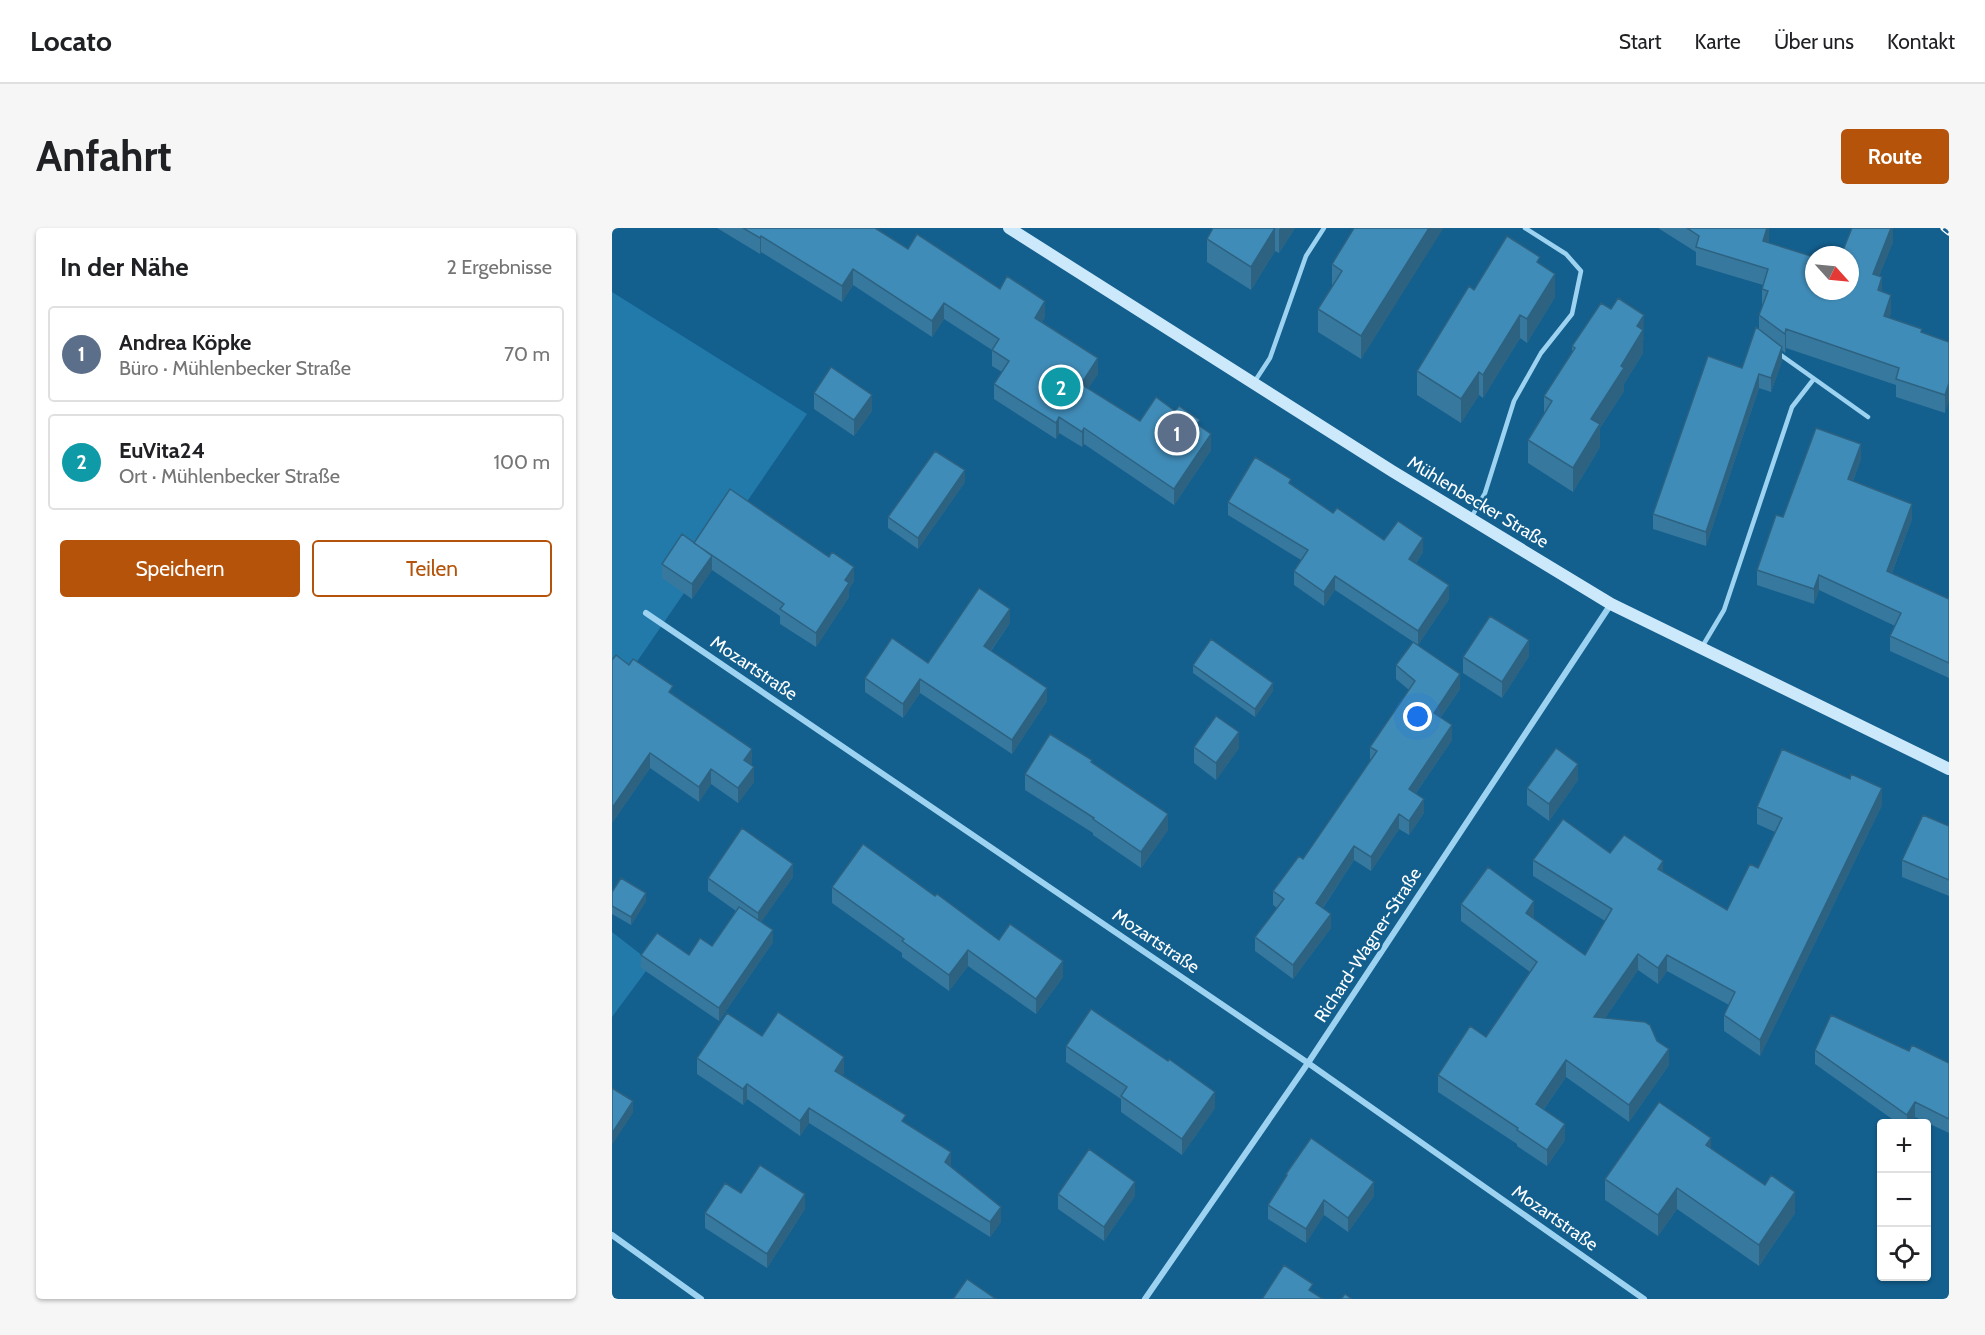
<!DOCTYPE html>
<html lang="de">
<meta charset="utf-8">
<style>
body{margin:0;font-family:Cabin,sans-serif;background:#f6f6f6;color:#202124}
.controls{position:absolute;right:18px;bottom:18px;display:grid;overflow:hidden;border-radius:6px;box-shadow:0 2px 4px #0004}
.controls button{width:54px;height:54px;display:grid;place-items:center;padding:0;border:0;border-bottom:2px solid #e0e0e0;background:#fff;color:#202124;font:30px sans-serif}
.compass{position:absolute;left:1193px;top:18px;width:54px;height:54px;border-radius:50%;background:#fff;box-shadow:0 2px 4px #0004;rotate:117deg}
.you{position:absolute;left:806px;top:489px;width:21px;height:21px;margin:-15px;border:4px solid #fff;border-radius:50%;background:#1a73e8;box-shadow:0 0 0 9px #1a73e833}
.badge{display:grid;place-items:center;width:39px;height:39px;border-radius:50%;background:#b45309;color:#fff;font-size:20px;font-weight:700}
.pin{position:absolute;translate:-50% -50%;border:3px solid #fff;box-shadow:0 2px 6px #0006}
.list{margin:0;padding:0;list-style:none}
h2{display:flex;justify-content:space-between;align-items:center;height:78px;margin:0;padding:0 24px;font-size:26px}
h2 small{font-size:20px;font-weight:400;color:#757577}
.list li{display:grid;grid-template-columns:39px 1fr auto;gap:18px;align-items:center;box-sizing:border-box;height:96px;margin:0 12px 12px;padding:0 12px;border:2px solid #e0e0e0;border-radius:6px}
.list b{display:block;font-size:22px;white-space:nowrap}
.list p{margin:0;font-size:20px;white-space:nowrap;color:#757577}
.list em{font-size:20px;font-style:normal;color:#757577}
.actions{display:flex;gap:12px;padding:18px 24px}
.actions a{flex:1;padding:14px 0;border:2px solid #b45309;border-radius:6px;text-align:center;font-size:21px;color:#b45309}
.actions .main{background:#b45309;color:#fff}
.icon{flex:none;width:33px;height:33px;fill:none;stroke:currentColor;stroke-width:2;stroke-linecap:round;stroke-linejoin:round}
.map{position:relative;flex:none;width:1337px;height:1071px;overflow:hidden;border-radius:6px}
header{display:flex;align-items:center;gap:36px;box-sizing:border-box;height:84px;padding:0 30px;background:#fff;border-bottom:2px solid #e0e0e0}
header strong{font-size:28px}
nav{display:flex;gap:33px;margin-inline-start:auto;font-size:21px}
.intro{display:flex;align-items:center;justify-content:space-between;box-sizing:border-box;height:144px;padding:0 36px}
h1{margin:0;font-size:42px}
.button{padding:15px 27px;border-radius:6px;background:#b45309;color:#fff;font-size:21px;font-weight:700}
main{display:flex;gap:36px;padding:0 36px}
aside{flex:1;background:#fff;border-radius:6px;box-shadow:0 2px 4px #0004}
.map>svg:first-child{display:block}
.green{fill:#227aab}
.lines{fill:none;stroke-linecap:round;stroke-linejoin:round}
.lane{stroke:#9dd3f1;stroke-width:4.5}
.street{stroke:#9dd3f1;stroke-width:6}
.secondary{stroke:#cce9fc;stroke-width:12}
.rail-casing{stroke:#fff;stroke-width:7}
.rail{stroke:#135f8e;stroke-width:4.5;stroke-dasharray:14;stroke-linecap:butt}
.wall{fill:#37789e}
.shaded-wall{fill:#2d6281}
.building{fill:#408cb8;stroke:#2d6281;stroke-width:1.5}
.labels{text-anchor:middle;stroke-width:5;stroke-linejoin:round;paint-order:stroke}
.street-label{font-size:18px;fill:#fff;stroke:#135f8e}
</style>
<header>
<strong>Locato</strong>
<nav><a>Start</a><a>Karte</a><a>Über uns</a><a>Kontakt</a></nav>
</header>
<div class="intro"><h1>Anfahrt</h1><a class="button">Route</a></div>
<main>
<aside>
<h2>In der Nähe<small>2 Ergebnisse</small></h2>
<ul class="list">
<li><span class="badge" style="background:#5c6f8a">1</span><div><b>Andrea Köpke</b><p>Büro · Mühlenbecker Straße</p></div><em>70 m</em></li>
<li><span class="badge" style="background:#0f9aa8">2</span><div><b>EuVita24</b><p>Ort · Mühlenbecker Straße</p></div><em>100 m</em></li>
</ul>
<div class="actions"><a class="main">Speichern</a><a>Teilen</a></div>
</aside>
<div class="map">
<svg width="1337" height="1071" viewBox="0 0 1337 1071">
<rect width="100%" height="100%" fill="#135f8e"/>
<path class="green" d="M0 64 195 186 0 470Z
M0 704 40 735 0 789Z"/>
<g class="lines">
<path class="lane" d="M1166 125 1256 189
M643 153 658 130 694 28 712 0
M859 290 873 265 902 173 929 125 960 86 969 43 954 26 913 0
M1090 419 1112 382 1180 179 1201 152"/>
<path class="street" d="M34 385 696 835 1032 1071
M0 1007 89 1071
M533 1071 696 835 999 376"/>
<path class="secondary" d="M397 0 780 243 999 376 1337 541"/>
<g class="rail-casing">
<path id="rail" d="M1332 0 1337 4"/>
</g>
<use href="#rail" class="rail"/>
</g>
<path class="wall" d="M105 0H263L296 21 388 61 433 89 430 94 486 146 476 160 528 193 563 183 588 198 599 222 562 277 472 216 470 219 447 205 444 211 382 171V156L390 144 380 138V122L332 91 320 109 241 57 230 74 149 24 148 26Z
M601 0H683L667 25 663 23 639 62 595 34V11Z
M831 0 749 131 706 104V81L720 59V36Z
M1046 0H1157V11L1156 14 1202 63 1281 0V14L1267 48 1270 64 1279 85 1277 90 1310 105 1337 114 1333 185 1284 169V157L1174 120 1173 125 1170 122V133L1159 164 1147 160 1094 318 1041 301V286L1130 140 1147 102V87L1150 79V61L1151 57 1084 37V24Z
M928 37 943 69 915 115 908 110 871 170 867 167 849 195 805 167V143L862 62Z
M1032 110 1031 111V125L1012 156V163L988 200V219L961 264 916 235V212L932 186V168L960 124V118Z
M202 165 260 183 242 208 202 181Z
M1249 231 1241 253 1300 291 1280 345 1337 371V450L1278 423V408L1283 398 1207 362 1202 376 1145 357V342L1171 289Z
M353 254 306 321 276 300V289Z
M679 256 721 285 772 312 811 324 804 335 837 371 806 417 723 362 712 378 682 357V343L689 332 616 287V274Z
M82 315 242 353 237 361V369L204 419 168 396V388L100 342 80 371 50 350V336Z
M398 395 379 423 435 473 400 526 308 465 291 490 253 464V450L316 435Z
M917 428 890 470 851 445V429Z
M0 432 61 466 140 535 138 537 142 554 126 575 99 556 87 574 38 540 0 595Z
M581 437 661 463 643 489 581 445Z
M784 437 848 461 829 489 840 512 804 565 812 585 797 607 787 601 759 643 742 632 711 680 719 700 681 751 643 723V709L665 680 661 677V663L691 631 758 533V519L797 462 784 451Z
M582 519 627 520 604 552 582 535Z
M480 534 556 602 529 640 481 607V605L413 562V546Z
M966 552 937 593 915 577V560Z
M1270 577 1148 828 1112 803V787L1117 777 1055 743 1046 756 1026 742 993 790 1057 837 1017 894 954 849 932 881 953 912 935 938 905 918V916L826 864V847L874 809 918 744 849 693V676L922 689 921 690 973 727 993 693 921 648V632L998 625 1051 644 1115 682 1146 640 1163 604 1145 596V579Z
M1337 598V668L1290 649V632Z
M181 649 149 694 161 714 107 793 29 740V727H77L100 718 124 683 96 663V650Z
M220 659 323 668 387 712 451 749 424 786 356 738 337 763 290 729V725L220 675Z
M0 664 34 673 19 697 0 686Z
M150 808 232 845 230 848 294 896 339 939 389 994 378 1009 197 895 188 908 135 871 131 877 85 846V830Z
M454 818 603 880 570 927 509 884V871L454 834Z
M1203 822 1297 823 1337 835V905L1303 889 1299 896H1287L1203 836Z
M1099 921 1183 985 1147 1038 1065 981 1046 1008 993 972V951Z
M674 946 762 968 736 1004 712 987 694 1015 656 991V977L674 949Z
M129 965 193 981 155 1040 93 1000V985Z
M446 966 523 968 492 1013 446 981Z"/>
<path class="shaded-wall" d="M663 0V23L639 62V39Z
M668 0H683L667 25V2Z
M817 0H831V1L749 131V108Z
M1155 0H1157V11L1151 31V13Z
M1279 0H1281V14L1261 64V46Z
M149 8V24L148 26V10Z
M241 41V57L230 74V58Z
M943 46V69L915 115V91Z
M1270 49V67L1266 62Z
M1279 67V85L1272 106V88Z
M433 73V89L423 106V90Z
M332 75V91L320 109V93Z
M908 87V110L871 170V147Z
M1032 87 1031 125 1012 156V163L988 200V219L961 264V240L979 191 1009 138 1025 98Z
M1174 101V120L1173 125V106Z
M1170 119V133L1159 164V150Z
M486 130V146L469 172V156Z
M867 144V167L849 195V171Z
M1147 146V160L1094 318V304Z
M1337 155V173L1333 185V167Z
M260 167V183L242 208V192Z
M447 189V205L444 211V195Z
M472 200V216L470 219V204Z
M599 206V222L562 277V261Z
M1249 216V231L1236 266V251Z
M353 242V254L306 321V310Z
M1300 276V291L1275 358V343Z
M811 310V324L797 345V331Z
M100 328V342L80 371V356Z
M242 339V353L237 361V369L204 419V405L233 352Z
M1207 347V362L1202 376V361Z
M723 348V362L712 378V364Z
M837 357V371L806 417V403Z
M398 381V395L372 432V418Z
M917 412V428L890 470V454Z
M848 446V461L822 499V485Z
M308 451V465L291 490V476Z
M661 455V463L643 489V481Z
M435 460V473L400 526V512Z
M840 497V512L797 575V561Z
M627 504V520L604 552V535Z
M140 521V535L132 547V532Z
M38 525V540L0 595V580Z
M966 536V552L937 593V576Z
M142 539V554L126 575V560Z
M99 541V556L87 574V559Z
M1270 560V577L1148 828V812Z
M812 571V585L797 607V593Z
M556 586V602L529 640V624Z
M787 586V601L759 643V629Z
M742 618V632L704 690V675Z
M1051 633V649L1046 641Z
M181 636V649L146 699V685Z
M34 665V673L19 697V689Z
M922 673V689L914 701V685Z
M719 686V700L681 751V737Z
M161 702V714L107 793V780Z
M356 722V738L337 763V747Z
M1026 726V742L982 806V789Z
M1055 727V743L1046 756V740Z
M451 733V749L424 786V771Z
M1057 821V837L1017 894V877Z
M232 829V845L223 859V843Z
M954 832V849L924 892V876Z
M135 856V871L131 877V861Z
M603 864V880L570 927V911Z
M21 873V885L0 917V905Z
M1303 874V889L1299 896H1295V887Z
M197 880V895L188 908V893Z
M953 896V912L935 938V922Z
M1099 910V931L1094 917Z
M339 924V939L333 934Z
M523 954V968L492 1013V999Z
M762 954V968L736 1004V990Z
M1065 960V981L1046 1008V987Z
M1183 964V985L1147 1038V1017Z
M193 966V981L155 1040V1026Z
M712 972V987L694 1015V1001Z
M389 979V994L378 1009V994Z"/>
<path class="building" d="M131 0H263L296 21 305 6 388 61 395 48 433 73 423 90 486 130 469 156 528 193 544 169 563 183 567 178 588 192 585 196 599 206 562 261 472 200 470 204 447 189 444 195 382 156 397 133 380 122 387 111 332 75 320 93 241 41 230 58 149 8 148 10Z
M601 0H663L639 39 595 11Z
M742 0H817L749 108 706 81 730 43 720 36Z
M1075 0H1155L1151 13 1202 29V63H1238V27H1229L1240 0H1279L1261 46 1270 49 1266 62 1279 67 1272 88 1310 101 1309 104 1337 114V155L1333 167 1284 151 1287 140 1174 101 1173 106 1147 87 1156 63 1150 61 1156 41 1084 19 1087 8Z
M895 8 928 29 925 34 943 46 915 91 908 87 871 147 867 144 849 171 805 143 857 58 862 62Z
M1006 70 1032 87 1025 98 1031 102 1009 138 1012 140 979 191 988 196 961 240 916 212 940 173 932 168 963 120 960 118 989 75 999 81Z
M1144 99 1170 119 1159 150 1147 146 1094 304 1041 286 1096 128 1130 140Z
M219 139 260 167 242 192 202 165Z
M1204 200 1249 216 1236 251 1300 276 1275 343 1337 371V435L1278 408 1289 385 1207 347 1202 361 1145 342 1164 287 1171 289Z
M323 223 353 242 306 310 276 289Z
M643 229 679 251 677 255 721 285 725 280 772 312 786 293 811 310 797 331 837 357 806 403 723 348 712 364 682 343 696 322 616 274Z
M118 261 217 329 220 324 242 339 233 352 237 355 204 405 168 381 172 376 82 315Z
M70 306 100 328 80 356 50 336Z
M367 360 398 381 372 418 435 460 400 512 308 451 291 476 253 450 280 410 316 435Z
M878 388 917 412 890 454 851 429Z
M599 411 661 455 643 481 581 437Z
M801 414 848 446 822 485 840 497 797 561 812 571 797 593 787 586 759 629 742 618 704 675 719 686 681 737 643 709 672 671 661 663 687 628 691 631 765 523 758 519 803 453 784 437Z
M4 427 17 437 21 431 61 458 57 464 140 521 132 532 142 539 126 560 99 541 87 559 38 525 0 580V432Z
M604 488 627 504 604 535 582 519Z
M438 506 480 532 479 534 556 586 529 624 481 591 482 590 413 546Z
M944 520 966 536 937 576 915 560Z
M1170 521 1238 551 1239 546 1270 560 1148 812 1112 787 1123 764 1055 727 1046 740 1026 726 982 789 1033 794 1038 797 1045 813 1057 821 1017 877 954 832 924 876 953 896 935 922 905 902 906 900 826 847 858 798 874 809 925 734 849 676 876 639 922 673 914 685 973 727 1000 681 921 632 951 591 998 625 1012 607 1051 633 1046 641 1115 682 1138 636 1146 640 1170 590 1145 579Z
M1311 587 1337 598V652L1290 632Z
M130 600 181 636 146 685 96 650Z
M251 616 323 668 325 666 387 712 398 696 451 733 424 771 356 722 337 747 290 713 292 711 220 659Z
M9 650 34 665 19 689 0 678V664Z
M127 679 161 702 107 780 29 727 45 705 77 727 88 710 100 718Z
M479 781 556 833 557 831 603 864 570 911 509 868 515 859 454 818Z
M166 784 232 829 223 843 294 887 290 893 339 924 333 934 389 979 378 994 197 880 188 893 135 856 131 861 85 830 115 785 150 808Z
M1219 787 1297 823 1300 817 1337 835V891L1303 874 1295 887 1203 822Z
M0 860 21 873 0 905Z
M1047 874 1099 910 1094 917 1153 957 1159 947 1183 964 1147 1017 1065 960 1046 987 993 951Z
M699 910 762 954 736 990 712 972 694 1001 656 977 675 947 674 946Z
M477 921 523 954 492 999 446 966Z
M148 937 193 966 155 1026 93 985 113 955 129 965Z
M672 1037 701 1056 697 1062 711 1071H650Z
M355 1051 384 1071H341Z
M733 1066 740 1071H729Z"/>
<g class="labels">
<g class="street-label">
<text transform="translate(866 274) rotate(31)" y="6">Mühlenbecker Straße</text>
<text transform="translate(142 440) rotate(34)" y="6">Mozartstraße</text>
<text transform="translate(544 713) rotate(34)" y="6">Mozartstraße</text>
<text transform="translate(756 717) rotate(-57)" y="6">Richard-Wagner-Straße</text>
<text transform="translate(943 990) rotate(35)" y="6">Mozartstraße</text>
</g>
</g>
</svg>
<div class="controls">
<button>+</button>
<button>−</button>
<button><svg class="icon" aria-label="locate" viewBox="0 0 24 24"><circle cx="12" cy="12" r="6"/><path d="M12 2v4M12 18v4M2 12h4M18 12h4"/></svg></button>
</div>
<svg class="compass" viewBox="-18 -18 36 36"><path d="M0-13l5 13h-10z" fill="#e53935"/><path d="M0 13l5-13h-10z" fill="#757577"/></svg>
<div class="you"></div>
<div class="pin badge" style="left:565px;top:205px;background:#5c6f8a">1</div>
<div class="pin badge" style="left:449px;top:159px;background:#0f9aa8">2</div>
</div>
</main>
